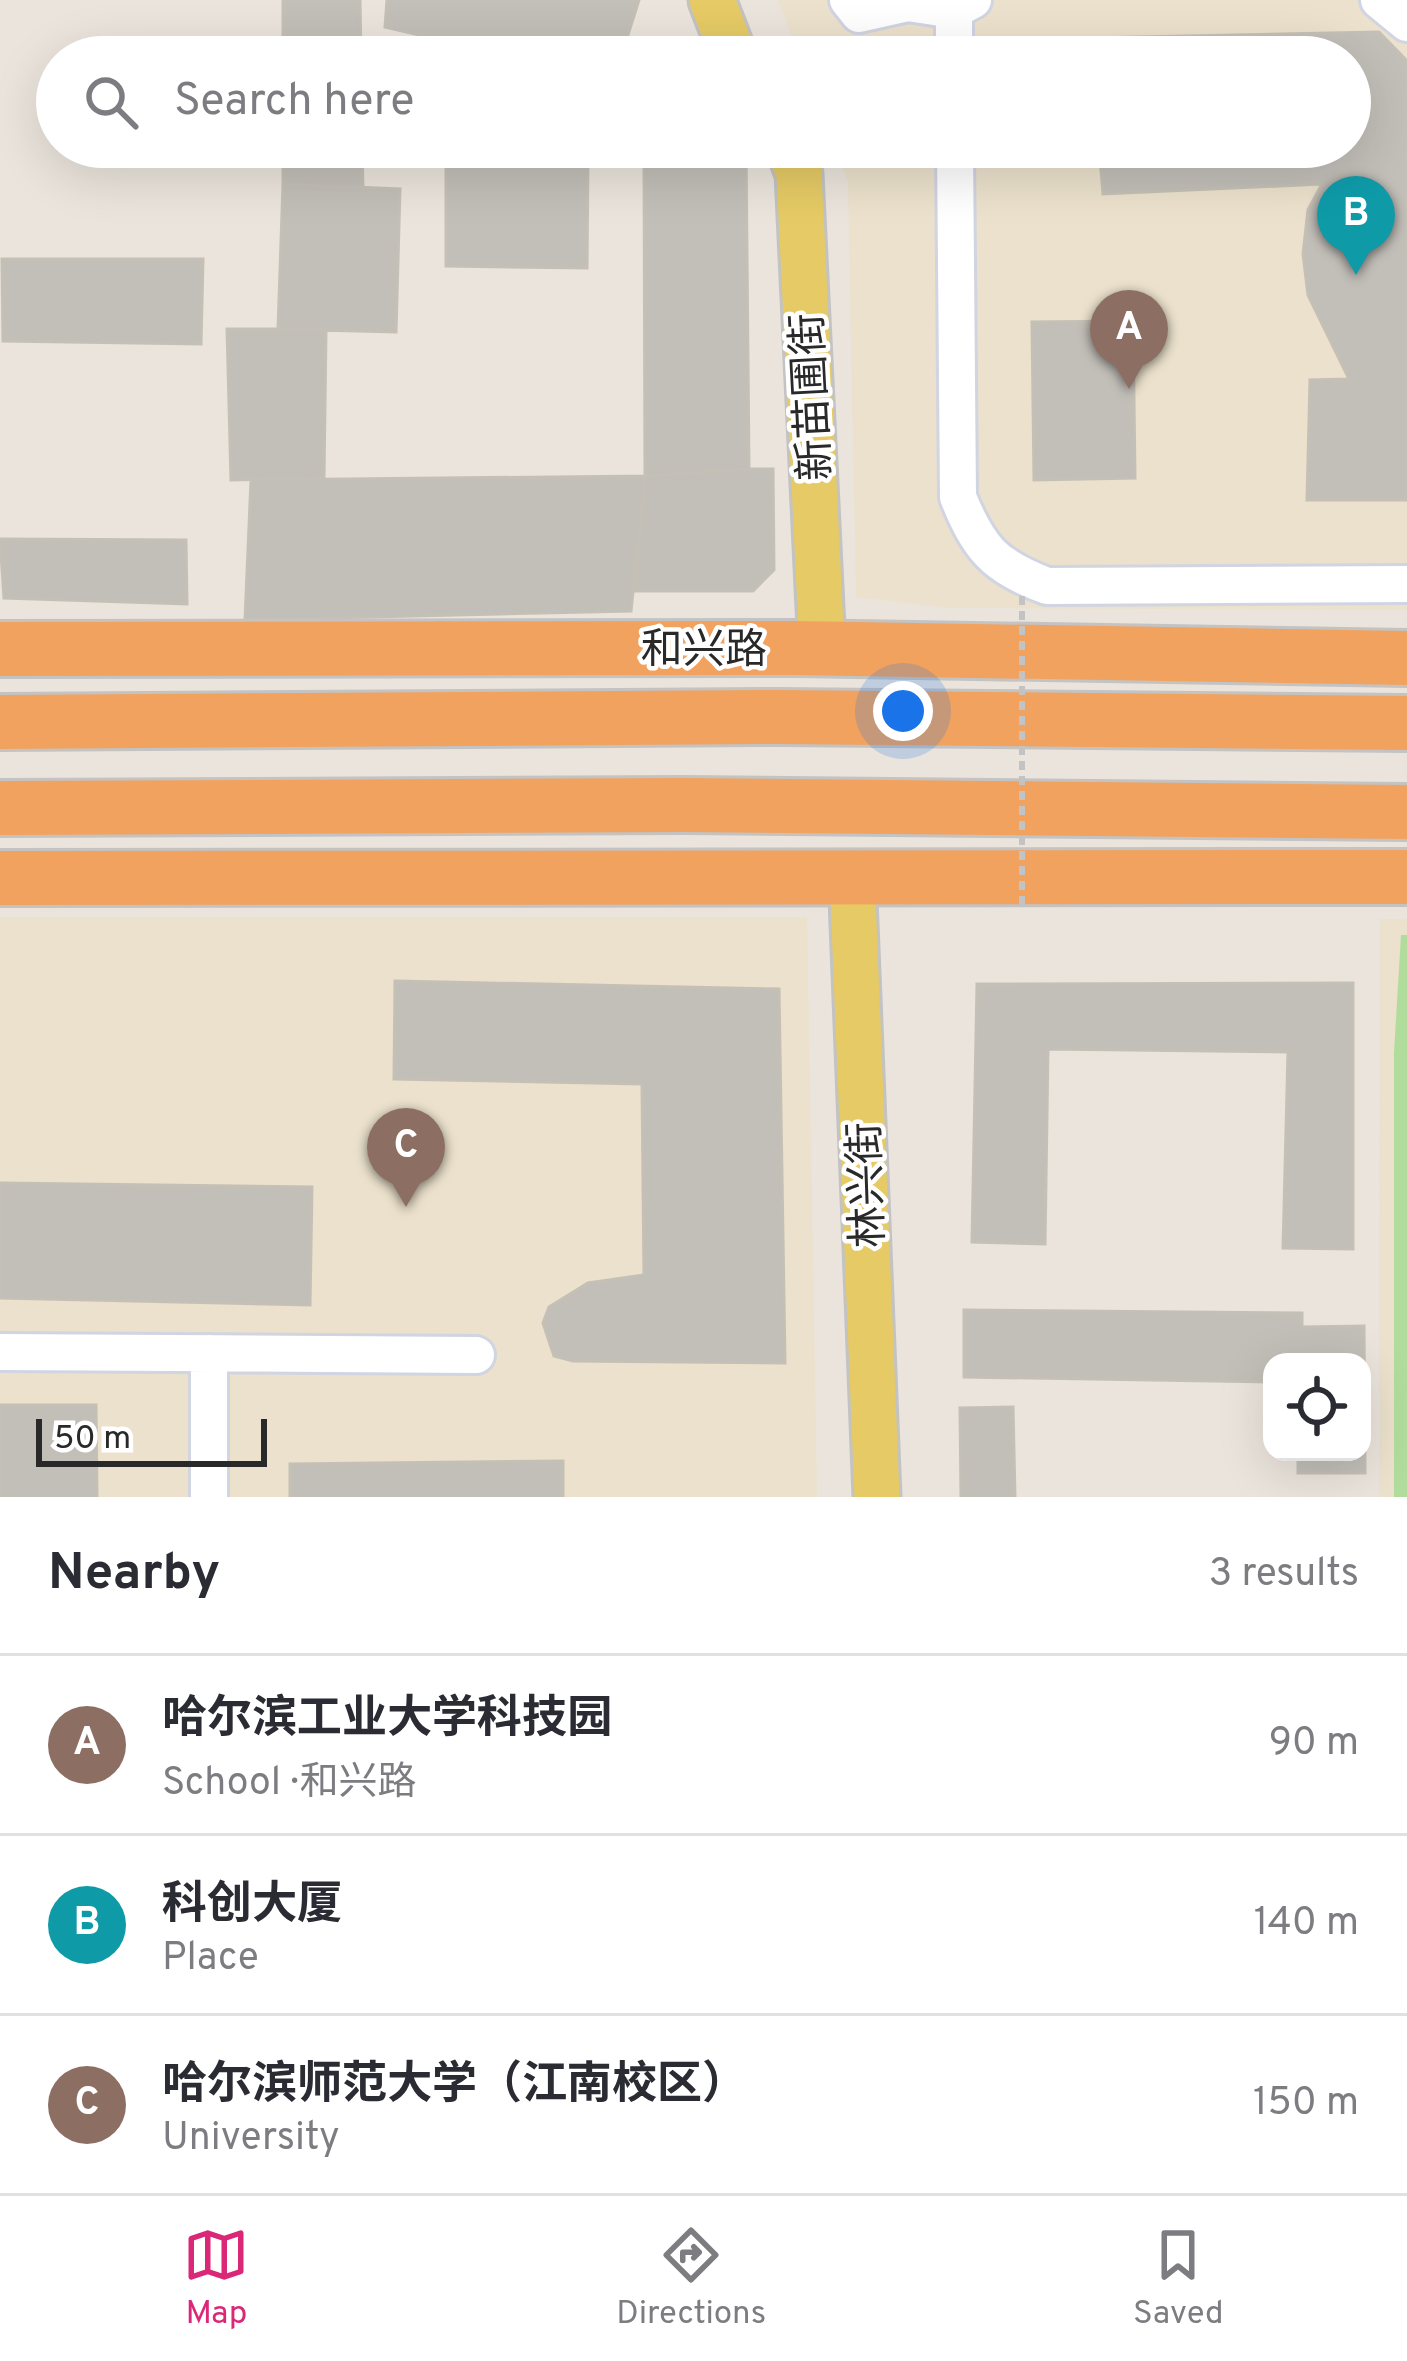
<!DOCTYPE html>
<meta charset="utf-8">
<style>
body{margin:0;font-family:Overpass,"Noto Sans SC",sans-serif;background:#f2f2f3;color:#2b2b33}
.controls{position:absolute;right:36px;bottom:36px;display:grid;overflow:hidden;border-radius:24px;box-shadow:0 12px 48px #0002}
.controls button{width:108px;height:108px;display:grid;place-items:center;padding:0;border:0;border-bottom:3px solid #e1e1e2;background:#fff;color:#2b2b33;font:60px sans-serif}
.scale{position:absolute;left:36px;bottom:30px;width:231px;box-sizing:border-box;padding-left:12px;border:6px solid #292929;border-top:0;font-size:33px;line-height:42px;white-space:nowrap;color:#292929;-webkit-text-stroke:9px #fff;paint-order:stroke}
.you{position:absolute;left:903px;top:711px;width:42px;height:42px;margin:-30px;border:9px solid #fff;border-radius:50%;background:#1a73e8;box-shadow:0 0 0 18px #1a73e833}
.badge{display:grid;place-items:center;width:78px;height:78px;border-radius:50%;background:#db2777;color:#fff;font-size:39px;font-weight:700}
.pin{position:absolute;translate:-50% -99px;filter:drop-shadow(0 3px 6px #0008)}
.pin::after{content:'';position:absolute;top:63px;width:42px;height:36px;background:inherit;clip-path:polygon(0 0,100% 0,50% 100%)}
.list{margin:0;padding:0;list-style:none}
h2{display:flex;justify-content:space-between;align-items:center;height:156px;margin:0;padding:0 48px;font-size:51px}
h2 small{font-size:39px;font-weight:400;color:#7c7c81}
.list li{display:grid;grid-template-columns:78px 1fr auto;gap:36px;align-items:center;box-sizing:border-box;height:180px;padding:0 48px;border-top:3px solid #e1e1e2}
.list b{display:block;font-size:45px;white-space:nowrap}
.list p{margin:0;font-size:39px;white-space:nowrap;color:#7c7c81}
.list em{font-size:39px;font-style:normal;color:#7c7c81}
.icon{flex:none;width:66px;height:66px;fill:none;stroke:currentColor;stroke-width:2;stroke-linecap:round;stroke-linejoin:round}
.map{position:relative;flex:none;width:1407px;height:1497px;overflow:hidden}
.search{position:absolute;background:#fff;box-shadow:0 12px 48px #0002;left:36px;right:36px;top:36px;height:132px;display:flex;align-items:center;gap:30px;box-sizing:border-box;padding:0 42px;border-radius:66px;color:#7c7c81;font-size:45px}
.sheet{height:696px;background:#fff}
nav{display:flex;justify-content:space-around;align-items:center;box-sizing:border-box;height:168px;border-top:3px solid #e1e1e2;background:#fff;font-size:33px;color:#7c7c81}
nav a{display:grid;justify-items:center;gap:6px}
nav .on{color:#db2777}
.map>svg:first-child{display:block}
.education{fill:#ebe1cc}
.green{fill:#b0dd9c}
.building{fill:#c2beb8;stroke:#c5c0b6;stroke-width:3}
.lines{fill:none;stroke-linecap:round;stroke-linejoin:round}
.minor-casing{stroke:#d1d4e1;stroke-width:42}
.major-casing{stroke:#c3c3c3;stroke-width:51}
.highway-casing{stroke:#c3c3c3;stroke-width:60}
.minor{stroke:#fff;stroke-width:36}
.major{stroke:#e5ca65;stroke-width:45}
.highway{stroke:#f2a25f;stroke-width:54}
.path-bridge{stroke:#c3c3c3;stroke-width:6;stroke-dasharray:9 6;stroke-linecap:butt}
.labels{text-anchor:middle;stroke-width:9;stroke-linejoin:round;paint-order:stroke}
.street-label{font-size:42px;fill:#292929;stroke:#fff}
</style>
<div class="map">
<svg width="1407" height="1497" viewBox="0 0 1407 1497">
<rect width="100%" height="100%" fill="#eae4dc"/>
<path class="education" d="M778 0H1407V610L949 608 856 597 848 182 834 147H1350V57H800Z
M0 917H807L817 1497H0Z
M1380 919H1407V1497H1379Z"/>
<path class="green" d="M1401 935H1407V1497H1394V1053Z"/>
<path class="building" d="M283 0H360L361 57H283Z
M387 0H639L621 57H515L385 27Z
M1379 32 1407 61V500H1307L1310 380 1349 379 1308 295 1303 254 1308 210 1322 184 1103 194 1099 147H1350V57H1092L1090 38Z
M283 147H362L363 188 283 184Z
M644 147H746L749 469 645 476Z
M446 159H588L587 268 446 266Z
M283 184 400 189 396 332 278 329Z
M2 259H203L201 344 3 341Z
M1133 321 1135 478 1034 480 1032 322Z
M227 329H326L324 478 231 480Z
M749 469H773L774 570 753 591H636L645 476Z
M645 476 631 611 245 620 251 480Z
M0 539 186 540 187 604 4 598Z
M395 981 779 989 785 1363 573 1361 554 1356 543 1323 549 1307 588 1283 644 1275 642 1084 394 1079Z
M1353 983V1249L1283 1248 1288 1052 1048 1049 1045 1244 972 1242 977 984Z
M0 1183 312 1187 310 1305 0 1298Z
M964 1310 1302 1313V1327L1364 1326 1365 1473H1298V1452H1362V1362H1272V1382L964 1377Z
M0 1405H96L97 1497H0Z
M1013 1407 1015 1497H961L960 1408Z
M563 1461V1497H290V1464Z"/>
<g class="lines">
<g class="minor-casing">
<path id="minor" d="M848 0 859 14 908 3 954 10
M1379 0 1407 23
M954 57V10L973 0
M955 147 958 497C979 549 994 566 1047 586L1407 584
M0 1352 476 1355
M209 1497V1353"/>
</g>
<g class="major-casing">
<path id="major" d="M712 0 734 57
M789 147 799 174 822 649
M852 874 877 1497"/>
</g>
<g class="highway-casing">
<path id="highway" d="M0 649 795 648 1407 658
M0 722 779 717 1407 723
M0 808 685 805 1407 812
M0 878 1407 877"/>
</g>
<use href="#minor" class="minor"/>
<use href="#major" class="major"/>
<use href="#highway" class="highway"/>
<path class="path-bridge" d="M1022 905V591"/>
</g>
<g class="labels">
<g class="street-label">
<text transform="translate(810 397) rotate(-93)" y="15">新苗圃街</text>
<text x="704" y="663">和兴路</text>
<text transform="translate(865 1185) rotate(-92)" y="15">林兴街</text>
</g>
</g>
</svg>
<div class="controls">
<button><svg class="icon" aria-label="locate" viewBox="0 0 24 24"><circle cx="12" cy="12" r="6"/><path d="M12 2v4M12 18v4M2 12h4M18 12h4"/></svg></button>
</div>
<div class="scale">50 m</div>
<div class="you"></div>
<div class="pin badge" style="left:1129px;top:389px;background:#8d6e63">A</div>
<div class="pin badge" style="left:1356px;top:275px;background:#0f9aa8">B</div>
<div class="pin badge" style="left:406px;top:1207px;background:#8d6e63">C</div>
<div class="search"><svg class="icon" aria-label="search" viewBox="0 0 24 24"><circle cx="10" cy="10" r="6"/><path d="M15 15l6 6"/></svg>Search here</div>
</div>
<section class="sheet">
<h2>Nearby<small>3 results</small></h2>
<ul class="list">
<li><span class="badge" style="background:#8d6e63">A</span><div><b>哈尔滨工业大学科技园</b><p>School · 和兴路</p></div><em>90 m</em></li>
<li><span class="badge" style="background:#0f9aa8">B</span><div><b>科创大厦</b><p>Place</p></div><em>140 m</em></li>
<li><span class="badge" style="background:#8d6e63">C</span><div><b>哈尔滨师范大学（江南校区）</b><p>University</p></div><em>150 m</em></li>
</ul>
</section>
<nav>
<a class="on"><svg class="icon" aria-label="map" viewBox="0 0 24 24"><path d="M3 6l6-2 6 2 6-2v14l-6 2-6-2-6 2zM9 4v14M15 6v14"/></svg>Map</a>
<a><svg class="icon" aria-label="directions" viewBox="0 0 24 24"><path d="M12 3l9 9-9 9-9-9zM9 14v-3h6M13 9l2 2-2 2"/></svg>Directions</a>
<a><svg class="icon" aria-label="saved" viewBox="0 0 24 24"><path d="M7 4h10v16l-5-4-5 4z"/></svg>Saved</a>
</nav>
